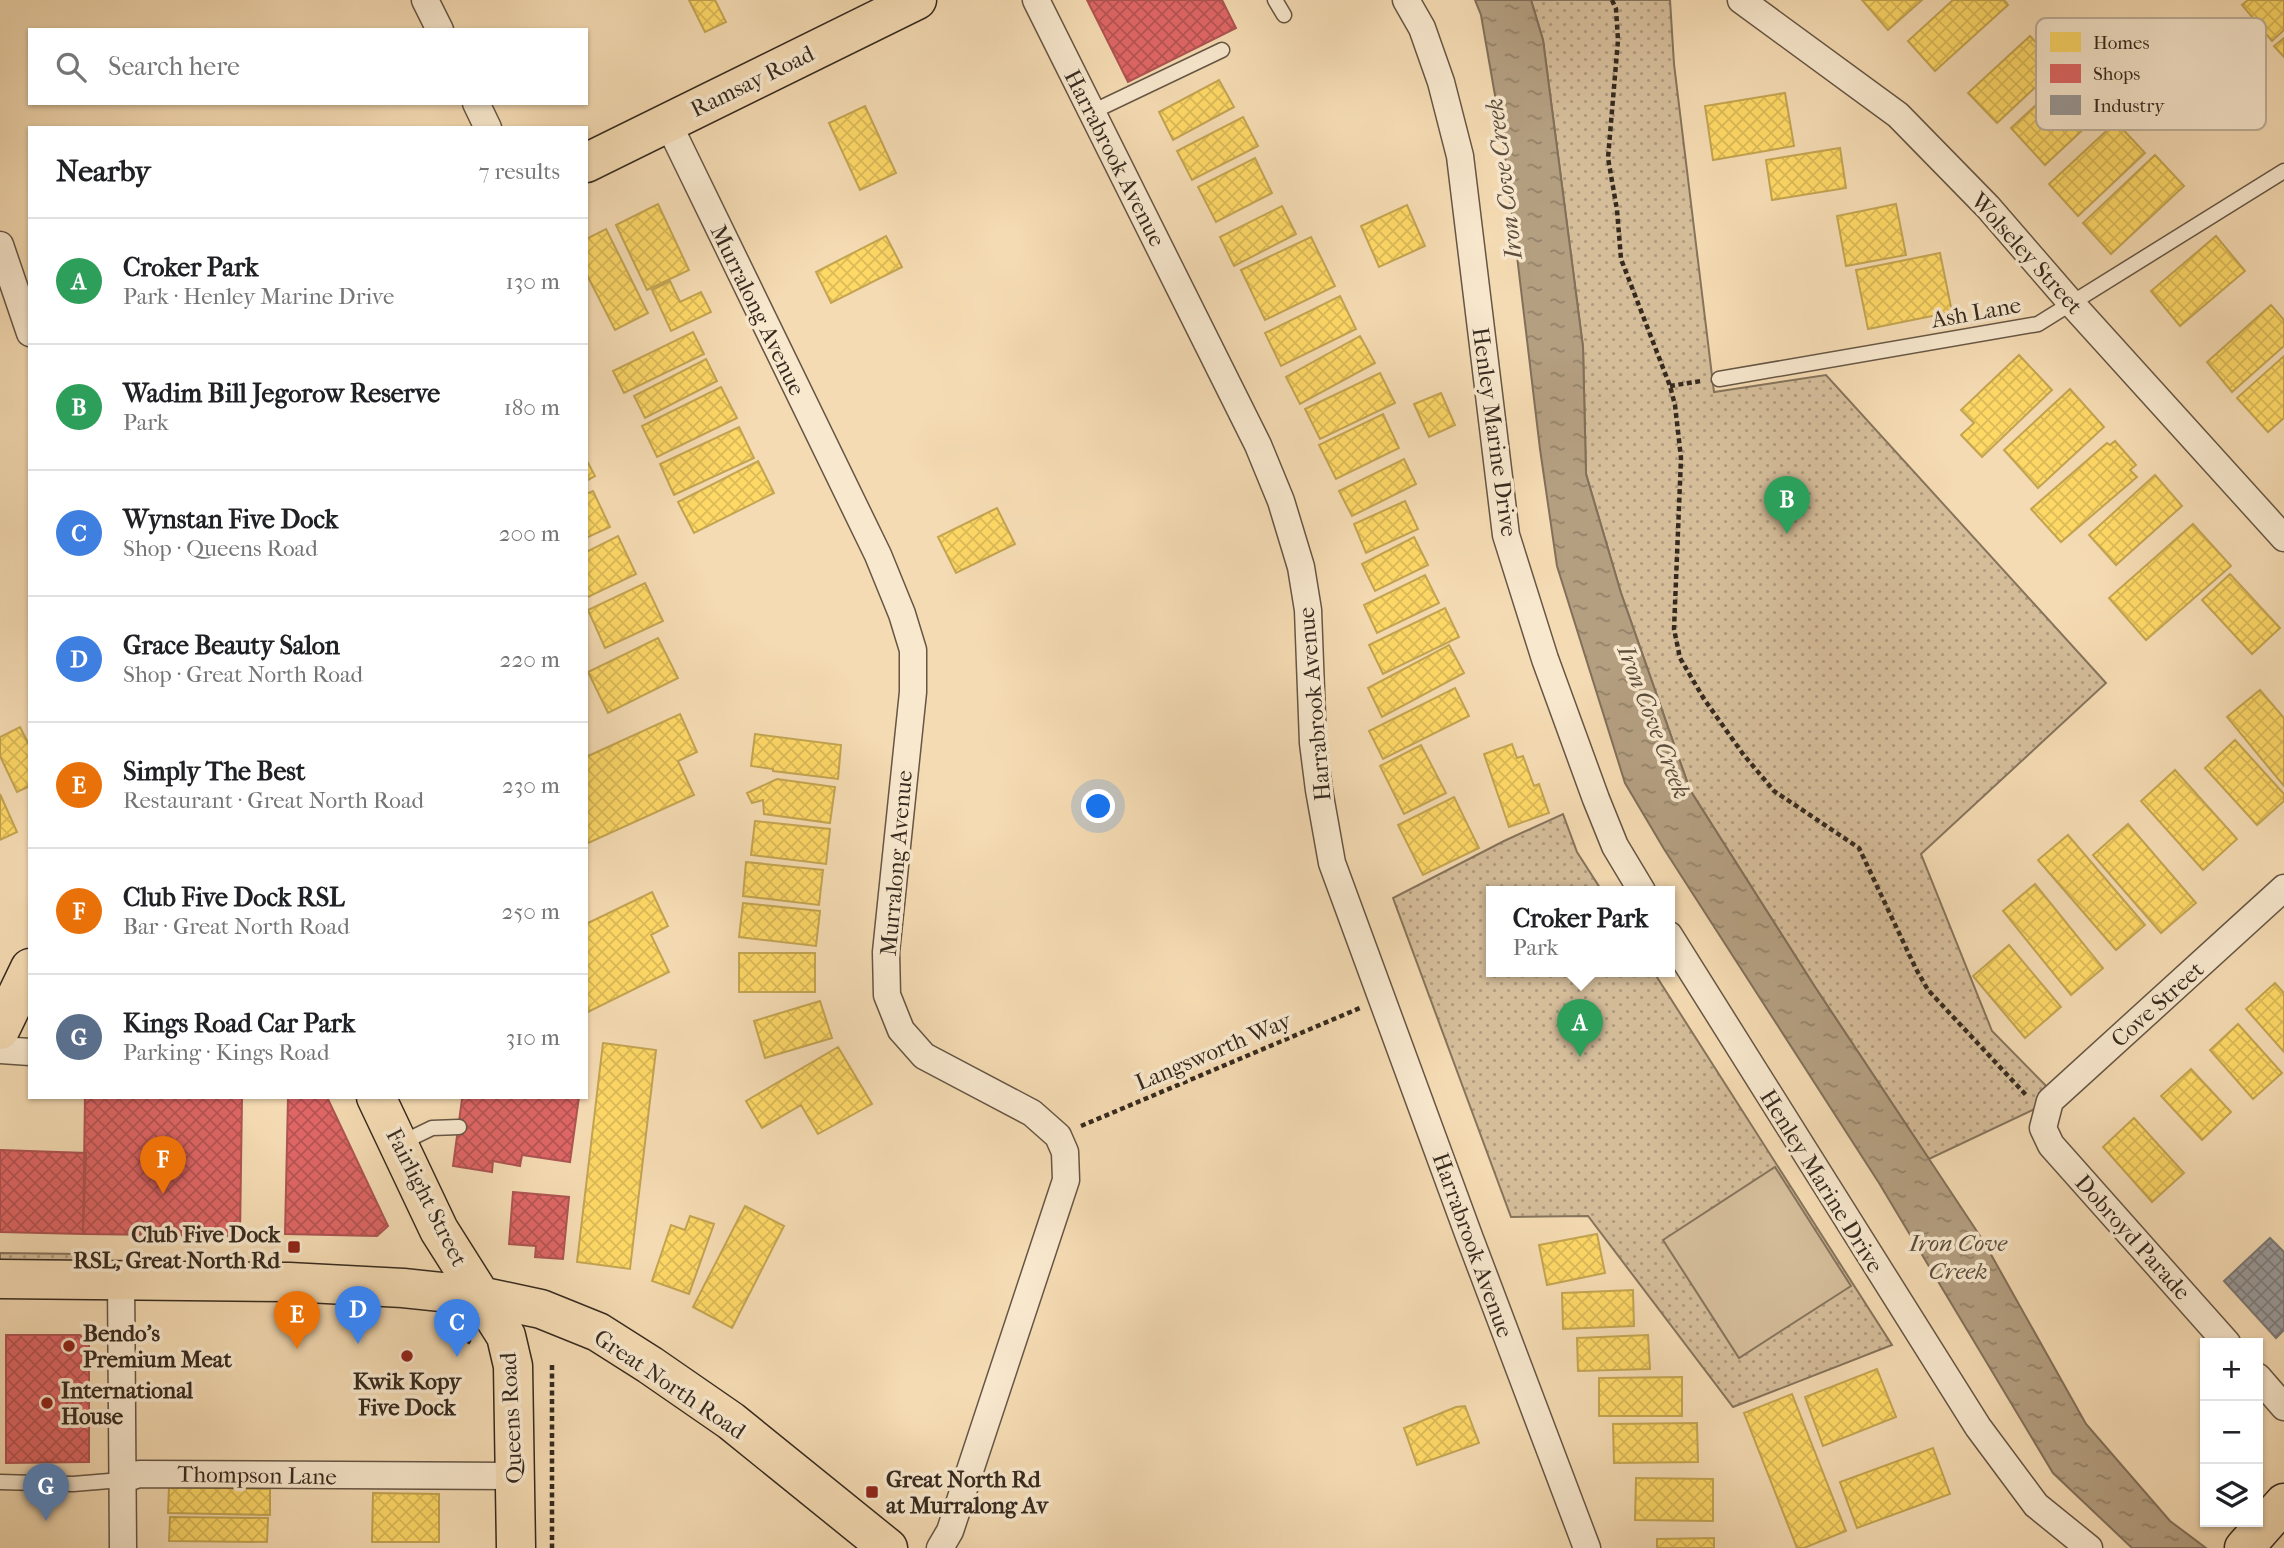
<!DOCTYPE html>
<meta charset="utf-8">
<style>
body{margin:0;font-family:"IM FELL French Canon",serif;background:#f2f2f2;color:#202124}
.controls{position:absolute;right:21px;bottom:21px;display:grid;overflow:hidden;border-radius:0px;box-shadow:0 2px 5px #0004}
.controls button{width:63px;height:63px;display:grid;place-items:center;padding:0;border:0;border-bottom:2px solid #e0e0e0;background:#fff;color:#202124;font:35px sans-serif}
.you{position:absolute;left:1099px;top:807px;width:24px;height:24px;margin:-18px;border:5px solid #fff;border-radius:50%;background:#1a73e8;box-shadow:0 0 0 10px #1a73e833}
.badge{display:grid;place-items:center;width:46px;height:46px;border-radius:50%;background:#2563eb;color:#fff;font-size:23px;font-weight:700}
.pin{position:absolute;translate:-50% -58px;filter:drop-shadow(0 2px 4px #0008)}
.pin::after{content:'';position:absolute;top:37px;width:24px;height:21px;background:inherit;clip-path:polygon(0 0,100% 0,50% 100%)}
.popup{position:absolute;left:1486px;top:886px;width:189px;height:91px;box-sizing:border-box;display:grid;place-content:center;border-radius:0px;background:#fff;filter:drop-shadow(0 2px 5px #0005);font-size:23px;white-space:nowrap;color:#757577}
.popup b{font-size:26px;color:#202124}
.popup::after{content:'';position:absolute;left:50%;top:100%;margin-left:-14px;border:14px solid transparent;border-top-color:#fff}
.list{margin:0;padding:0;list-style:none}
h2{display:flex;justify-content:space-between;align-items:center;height:91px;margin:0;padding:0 28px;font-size:30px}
h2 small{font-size:23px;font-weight:400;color:#757577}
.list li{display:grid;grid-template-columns:46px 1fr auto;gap:21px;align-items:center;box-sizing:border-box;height:126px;padding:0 28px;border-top:2px solid #e0e0e0}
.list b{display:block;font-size:26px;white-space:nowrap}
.list p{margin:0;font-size:23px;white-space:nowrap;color:#757577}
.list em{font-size:23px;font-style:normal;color:#757577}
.icon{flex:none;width:38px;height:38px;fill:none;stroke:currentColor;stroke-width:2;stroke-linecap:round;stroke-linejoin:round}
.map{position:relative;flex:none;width:2284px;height:1548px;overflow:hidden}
.search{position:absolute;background:#fff;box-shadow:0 2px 5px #0004;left:28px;top:28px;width:560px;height:77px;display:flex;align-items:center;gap:18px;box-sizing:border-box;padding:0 24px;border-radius:0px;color:#757577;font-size:26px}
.panel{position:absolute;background:#fff;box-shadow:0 2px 5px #0004;left:28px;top:126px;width:560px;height:973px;border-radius:0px}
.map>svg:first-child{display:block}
.grass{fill:url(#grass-dots);stroke:#86745c;stroke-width:2}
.garden{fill:#d5bd9a;stroke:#86745c;stroke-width:2}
.water{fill:url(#water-ripples);stroke:#82705a;stroke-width:2}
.homes{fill:url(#homes-cross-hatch);stroke:#c3a451;stroke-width:2}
.shops{fill:url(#shops-cross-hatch);stroke:#ad5451;stroke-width:2}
.industry{fill:url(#industry-cross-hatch);stroke:#7b7874;stroke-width:2}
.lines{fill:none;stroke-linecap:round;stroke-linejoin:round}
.service-casing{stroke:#665644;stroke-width:17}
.minor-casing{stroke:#665644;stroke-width:29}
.primary-casing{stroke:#362a1f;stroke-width:41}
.trunk-casing{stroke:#362a1f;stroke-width:41}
.path{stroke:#362a1f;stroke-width:4.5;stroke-dasharray:5 3.5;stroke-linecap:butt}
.service{stroke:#f8e8ce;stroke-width:14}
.minor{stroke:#f8e8ce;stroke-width:26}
.primary{stroke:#f5dbb3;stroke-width:38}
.trunk{stroke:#f5dbb3;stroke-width:38}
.poi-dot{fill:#8f2418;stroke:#f8e8ce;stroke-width:2.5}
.labels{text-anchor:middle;stroke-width:7;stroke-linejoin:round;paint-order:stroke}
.street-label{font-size:23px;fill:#362a1f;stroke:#f8e8ce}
.poi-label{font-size:23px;font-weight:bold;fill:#362a1f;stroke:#f8e8ce;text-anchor:start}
.water-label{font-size:24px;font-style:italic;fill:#5c4d3c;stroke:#f8e8ce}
.key{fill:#f8e8ce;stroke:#beaf9a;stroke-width:2}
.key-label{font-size:19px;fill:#362a1f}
</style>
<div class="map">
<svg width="2284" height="1548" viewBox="0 0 2284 1548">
<defs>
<pattern id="grass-dots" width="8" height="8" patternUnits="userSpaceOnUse" patternTransform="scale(1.75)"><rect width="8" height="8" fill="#d5bd9a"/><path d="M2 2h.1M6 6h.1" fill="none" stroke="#ae9a7d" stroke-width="1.8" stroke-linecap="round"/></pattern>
<pattern id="water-ripples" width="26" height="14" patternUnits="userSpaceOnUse" patternTransform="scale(1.75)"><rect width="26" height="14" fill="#b49f81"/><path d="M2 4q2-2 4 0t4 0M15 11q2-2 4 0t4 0" fill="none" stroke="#938269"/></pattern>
<pattern id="homes-cross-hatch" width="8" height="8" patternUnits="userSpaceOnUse" patternTransform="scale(1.75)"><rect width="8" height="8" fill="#ffd966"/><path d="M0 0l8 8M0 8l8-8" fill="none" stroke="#dbba58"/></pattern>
<pattern id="shops-cross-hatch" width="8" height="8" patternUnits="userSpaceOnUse" patternTransform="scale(1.75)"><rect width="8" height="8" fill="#e06666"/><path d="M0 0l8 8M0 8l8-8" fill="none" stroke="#b65453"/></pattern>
<pattern id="industry-cross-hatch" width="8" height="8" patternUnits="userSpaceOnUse" patternTransform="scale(1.75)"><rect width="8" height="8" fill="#999"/><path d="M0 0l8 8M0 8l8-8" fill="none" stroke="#7e7d7c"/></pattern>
</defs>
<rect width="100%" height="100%" fill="#f5dbb3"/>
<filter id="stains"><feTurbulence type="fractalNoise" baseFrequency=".00286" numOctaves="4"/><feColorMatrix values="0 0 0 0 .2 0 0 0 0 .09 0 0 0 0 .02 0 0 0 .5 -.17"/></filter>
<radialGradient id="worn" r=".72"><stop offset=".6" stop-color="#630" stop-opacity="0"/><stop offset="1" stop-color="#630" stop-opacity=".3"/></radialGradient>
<path class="grass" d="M1531 0H1670L1674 64 1714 392 1826 375 2106 683 1921 854 1992 1031 2058 1098 1929 1159 1815 987 1690 790 1621 593 1586 474 1583 347 1543 40Z
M1563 814 1577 852 1602 891H1491V971H1653L1892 1345 1733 1407 1588 1216 1511 1217 1393 898 1504 841Z
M0 1253 84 1254V1262L0 1260Z"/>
<path class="garden" d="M1775 1167 1851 1286 1739 1358 1663 1240Z"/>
<path class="water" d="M1475 0H1531L1543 40 1583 347 1586 474 1621 593 1690 790 1815 987 1984 1242 2086 1424 2170 1521 2206 1548H2132L2053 1473 1879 1183 1664 849 1625 783 1557 566 1540 449 1504 147 1481 15Z"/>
<path class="homes" d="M689 0H715L726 22 705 32Z
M1862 0H1922L1888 30Z
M1953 0H2004L2008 5 1935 71 1908 41Z
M2248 0H2284V30L2272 41 2242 5Z
M2030 36 2058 66 1997 123 1968 93Z
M2284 38V57L2274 46Z
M2072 72 2106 108 2045 165 2011 128Z
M1219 80 1234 107 1173 140 1159 112Z
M1785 93 1794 146 1713 160 1705 106Z
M865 106 896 173 860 190 829 123Z
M1243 117 1258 146 1192 180 1177 151Z
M2116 122 2145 153 2078 216 2049 184Z
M1840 148 1846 188 1772 200 1766 160Z
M2155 155 2184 186 2111 254 2083 223Z
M1255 158 1272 193 1216 222 1198 187Z
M658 204 689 270 647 290 616 225Z
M1896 204 1906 255 1846 266 1837 216Z
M1407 205 1425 246 1379 267 1361 226Z
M1282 206 1296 234 1234 266 1220 237Z
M606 229 648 313 615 330 586 273V239Z
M886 236 902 267 831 303 816 272Z
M2216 236 2245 271 2180 326 2151 291Z
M1311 237 1335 286 1265 320 1241 270Z
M1940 253 1952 312 1868 329 1856 270Z
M670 281 680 302 701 292 711 312 671 331 652 290Z
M1340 296 1356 329 1281 366 1265 333Z
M2271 305 2284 320V346L2232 392 2207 362Z
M693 332 704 354 624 393 613 371Z
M1360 336 1375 363 1300 404 1286 377Z
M2019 355 2052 390 1982 457 1961 435 1974 423 1961 410Z
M2284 356V418L2268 432 2237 398Z
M706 359 717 381 645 418 634 396Z
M1380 373 1395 403 1320 439 1305 409Z
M721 387 737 418 657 457 642 426Z
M2070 389 2104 427 2038 488 2004 450Z
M1441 393 1455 425 1429 437 1414 404Z
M1383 414 1399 448 1336 479 1319 445Z
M739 427 754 458 674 495 660 464Z
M2115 441 2136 465 2130 470 2137 477 2061 542 2031 509 2107 443 2110 445Z
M586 459 595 476 586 481Z
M1404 459 1416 484 1352 516 1339 491Z
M758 461 774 493 694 533 678 502Z
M2155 475 2182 506 2116 565 2089 535Z
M593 491 610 527 586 538V494Z
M1405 501 1418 529 1366 553 1354 524Z
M997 508 1015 544 956 573 938 537Z
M2193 524 2231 566 2146 640 2109 598Z
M618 536 636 574 586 598V552Z
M1414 537 1428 565 1375 591 1362 564Z
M2230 574 2280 628 2252 654 2202 600Z
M1425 575 1439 603 1377 633 1364 605Z
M645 583 663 621 605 648 588 610Z
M1445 608 1459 637 1383 674 1369 645Z
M658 638 678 678 608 713 588 672Z
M1449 645 1464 673 1382 717 1368 688Z
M1455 688 1469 716 1383 759 1369 731Z
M2260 690 2284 718V786L2227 717Z
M680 714 697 752 678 761 694 795 586 844V757Z
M20 727 30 747V786L17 792 0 756V737Z
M755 734 841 745 838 779 773 771V769L751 766Z
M2235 740 2284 794V801L2257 825 2205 768Z
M1512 744 1517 758 1523 756 1534 786 1539 784 1549 813 1509 827 1484 754Z
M1421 745 1446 793 1404 814 1380 766Z
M2175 770 2237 839 2203 870 2141 801Z
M777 779 835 787 830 823 764 814 763 800 752 803 747 793Z
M0 794 17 832 0 840Z
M1454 797 1479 848 1423 875 1398 825Z
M755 821 830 829 826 864 751 855Z
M2128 824 2196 903 2161 933 2093 855Z
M2068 835 2145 925 2116 950 2038 860Z
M746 862 823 870 819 905 743 896Z
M2035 884 2103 968 2071 995 2003 911Z
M652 892 668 926 651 935 669 972 586 1013V924Z
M743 903 820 911 816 946 739 937Z
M2009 945 2061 1007 2025 1038 1973 976Z
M739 953H815V992H739Z
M2275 983 2284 993V1052L2246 1009Z
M820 1001 832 1038 765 1058 754 1021Z
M2238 1024 2282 1073 2253 1099 2210 1050Z
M603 1043 656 1050 630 1269 577 1262Z
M838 1047 872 1104 818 1134 801 1105 762 1128 746 1101Z
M2191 1069 2231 1112 2202 1140 2161 1096Z
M2134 1118 2184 1173 2152 1202 2103 1147Z
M745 1206 784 1226 732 1328 693 1307Z
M690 1216 714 1224 689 1294 652 1281 671 1225 685 1230Z
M1597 1234 1605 1273 1547 1285 1539 1245Z
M1633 1290 1634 1326 1563 1329 1562 1293Z
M1648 1335 1650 1369 1578 1371 1577 1338Z
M1877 1369 1896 1417 1823 1446 1805 1397Z
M1682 1377V1416H1599V1378Z
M1792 1394 1846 1531 1804 1548H1797L1744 1413Z
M1465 1406 1479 1443 1417 1465 1404 1428 1456 1407Z
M1697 1423 1698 1462 1614 1463 1613 1424Z
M1933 1448 1950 1494 1857 1528 1840 1482Z
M1636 1478 1713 1479V1521L1635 1520Z
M169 1487 270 1489V1515L168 1513Z
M373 1493 439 1494V1542H372Z
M170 1517 268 1518 267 1542 169 1541Z
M1714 1538V1548H1657V1539Z"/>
<path class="shops" d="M1087 0H1222L1236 28 1128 82Z
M85 1097H242L240 1236 83 1234Z
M288 1097H327L388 1226 377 1236 285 1234Z
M469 1097H579L570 1162 522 1155 520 1166 493 1161 492 1172 453 1166 462 1099Z
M0 1150 86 1153 83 1234 0 1232Z
M513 1192 569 1197 563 1259 535 1257 536 1246 509 1244Z
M6 1335H80L89 1343V1462L6 1463Z"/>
<path class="industry" d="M2270 1238 2284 1252V1330L2276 1338 2224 1281Z"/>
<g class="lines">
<g class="service-casing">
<path id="service" d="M1275 0 1284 15
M1092 112 1222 50
M1719 379 2038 324 2284 171
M401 1143 432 1128 459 1127
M0 1482 73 1484 121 1480"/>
</g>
<g class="minor-casing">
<path id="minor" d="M425 0 440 30
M1036 0 1258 445 1281 501 1301 567 1308 610 1313 743 1319 790 1332 863 1469 1236 1587 1548
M1406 0 1422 28 1441 82 1460 156 1506 535 1545 659 1596 799 1615 846 1642 891
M1741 0 1898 115 1988 207 2072 304 2284 538
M476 103 488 128
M668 123 878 555 902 614 913 650V692L886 952 887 995 901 1030 924 1056 1032 1113 1058 1136 1065 1152 1066 1180 950 1531 940 1548
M0 245 30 333
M1669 935 1978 1427 2036 1505 2089 1548
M0 1050 30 1052
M121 1280 123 1548
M2227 1343 2051 1145 2043 1128 2050 1101 2284 888
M2258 1377 2284 1407
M121 1480 139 1474 516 1476"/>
</g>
<g class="primary-casing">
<path id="primary" d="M586 163 917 0
M0 1030 30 968
M376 1097 439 1230 506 1336 513 1366 516 1548
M0 1279 289 1282 403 1288 480 1296 541 1309 598 1332 650 1365 731 1421 888 1548"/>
</g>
<g class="trunk-casing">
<path id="trunk" d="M2244 1548 2284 1503"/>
</g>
<path class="path" d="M1612 0 1616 9 1618 40 1608 158 1617 210 1621 259 1670 386 1675 405 1681 458 1674 629 1680 658 1704 699 1743 754 1774 791 1859 848 1916 969 1928 990 2026 1095
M1670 386 1701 381
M1081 1126 1360 1008
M443 1330 456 1334 471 1343
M552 1365V1548"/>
<use href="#service" class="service"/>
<use href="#minor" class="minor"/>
<use href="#primary" class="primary"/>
<use href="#trunk" class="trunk"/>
</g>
<g class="poi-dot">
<rect x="287" y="1240" width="14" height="14" rx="3.5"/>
<circle cx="69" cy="1346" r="7"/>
<circle cx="407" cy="1356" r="7"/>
<circle cx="47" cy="1403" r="7"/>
<rect x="865" y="1485" width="14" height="14" rx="3.5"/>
</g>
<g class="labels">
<g class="street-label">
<text transform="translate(752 81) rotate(-26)" y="8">Ramsay Road</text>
<text transform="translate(1115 158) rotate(63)" y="8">Harrabrook Avenue</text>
<text transform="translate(2027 253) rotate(48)" y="8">Wolseley Street</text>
<text transform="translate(758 310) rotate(64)" y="8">Murralong Avenue</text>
<text transform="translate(1976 312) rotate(-10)" y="8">Ash Lane</text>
<text transform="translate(1495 432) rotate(82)" y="8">Henley Marine Drive</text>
<text transform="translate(1314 704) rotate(-95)" y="8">Harrabrook Avenue</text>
<text transform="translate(896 863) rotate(-85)" y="8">Murralong Avenue</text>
<text transform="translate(2157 1004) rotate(-42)" y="8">Cove Street</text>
<text transform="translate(1213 1051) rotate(-23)" y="8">Langsworth Way</text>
<text transform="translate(1822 1181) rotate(58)" y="8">Henley Marine Drive</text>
<text transform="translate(427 1197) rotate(63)" y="8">Fairlight Street</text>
<text transform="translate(2133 1237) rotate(48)" y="8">Dobroyd Parade</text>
<text transform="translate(1473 1245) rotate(70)" y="8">Harrabrook Avenue</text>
<text transform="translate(670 1384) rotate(34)" y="8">Great North Road</text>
<text transform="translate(511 1418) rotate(-93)" y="8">Queens Road</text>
<text transform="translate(257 1475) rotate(1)" y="8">Thompson Lane</text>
</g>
<g class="poi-label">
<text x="280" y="1242" text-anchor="end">Club Five Dock<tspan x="280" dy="26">RSL, Great North Rd</tspan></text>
<text x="83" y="1341">Bendo’s<tspan x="83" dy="26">Premium Meat</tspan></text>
<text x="407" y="1389" text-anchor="middle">Kwik Kopy<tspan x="407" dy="26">Five Dock</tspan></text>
<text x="61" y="1398">International<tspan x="61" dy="26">House</tspan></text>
<text x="886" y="1487">Great North Rd<tspan x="886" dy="26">at Murralong Av</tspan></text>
</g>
<g class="water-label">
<text transform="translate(1504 179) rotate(-97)" y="8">Iron Cove Creek</text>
<text transform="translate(1654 722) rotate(69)" y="8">Iron Cove Creek</text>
<text x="1958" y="1251">Iron Cove<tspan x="1958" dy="28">Creek</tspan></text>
</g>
</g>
<rect x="2036" y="18" width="230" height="112" rx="10" class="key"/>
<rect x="2050" y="32" width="31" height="20" fill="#ffd966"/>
<rect x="2050" y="64" width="31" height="19" fill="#e06666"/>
<rect x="2050" y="95" width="31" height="20" fill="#999"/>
<g class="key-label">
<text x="2093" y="49">Homes</text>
<text x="2093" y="80">Shops</text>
<text x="2093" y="112">Industry</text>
</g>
<rect width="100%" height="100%" filter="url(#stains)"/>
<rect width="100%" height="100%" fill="url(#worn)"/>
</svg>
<div class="controls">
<button>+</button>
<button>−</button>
<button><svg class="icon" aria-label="layers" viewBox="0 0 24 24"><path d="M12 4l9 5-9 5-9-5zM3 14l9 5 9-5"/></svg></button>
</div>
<div class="you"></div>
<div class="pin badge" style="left:1580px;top:1057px;background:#2e9e5b">A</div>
<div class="popup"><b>Croker Park</b>Park</div>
<div class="pin badge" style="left:1787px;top:534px;background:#2e9e5b">B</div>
<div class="pin badge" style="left:457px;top:1357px;background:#3f7fe0">C</div>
<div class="pin badge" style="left:358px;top:1344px;background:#3f7fe0">D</div>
<div class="pin badge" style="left:297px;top:1349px;background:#e8710a">E</div>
<div class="pin badge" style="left:163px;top:1194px;background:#e8710a">F</div>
<div class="pin badge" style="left:46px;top:1521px;background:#5c6f8a">G</div>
<div class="search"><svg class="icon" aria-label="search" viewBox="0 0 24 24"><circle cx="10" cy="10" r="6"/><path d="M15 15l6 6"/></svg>Search here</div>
<section class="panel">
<h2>Nearby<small>7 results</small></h2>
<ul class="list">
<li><span class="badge" style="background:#2e9e5b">A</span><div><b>Croker Park</b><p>Park · Henley Marine Drive</p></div><em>130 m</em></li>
<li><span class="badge" style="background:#2e9e5b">B</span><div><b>Wadim Bill Jegorow Reserve</b><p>Park</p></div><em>180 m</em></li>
<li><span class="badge" style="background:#3f7fe0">C</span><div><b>Wynstan Five Dock</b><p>Shop · Queens Road</p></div><em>200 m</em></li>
<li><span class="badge" style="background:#3f7fe0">D</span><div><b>Grace Beauty Salon</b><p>Shop · Great North Road</p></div><em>220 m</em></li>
<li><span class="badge" style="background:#e8710a">E</span><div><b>Simply The Best</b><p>Restaurant · Great North Road</p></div><em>230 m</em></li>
<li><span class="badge" style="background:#e8710a">F</span><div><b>Club Five Dock RSL</b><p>Bar · Great North Road</p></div><em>250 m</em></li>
<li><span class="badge" style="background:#5c6f8a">G</span><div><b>Kings Road Car Park</b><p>Parking · Kings Road</p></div><em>310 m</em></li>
</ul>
</section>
</div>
